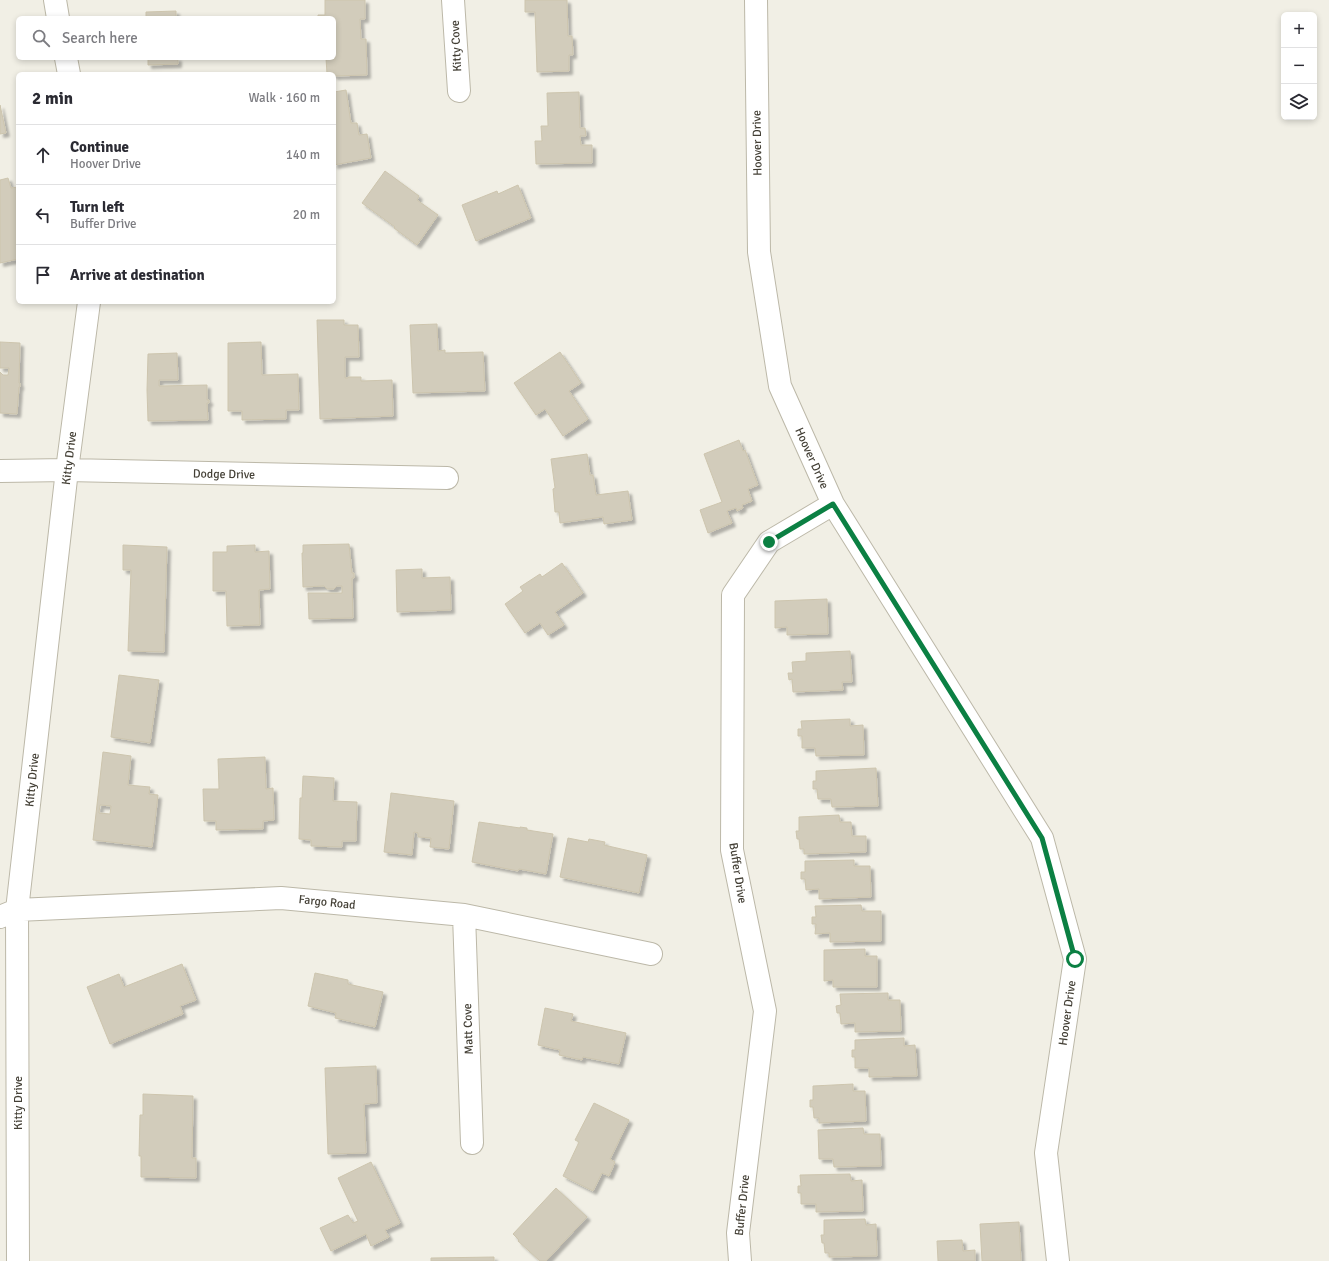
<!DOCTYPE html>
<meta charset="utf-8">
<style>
body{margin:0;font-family:Signika,sans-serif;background:#f2f2f3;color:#2b2b33}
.controls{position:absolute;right:12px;top:12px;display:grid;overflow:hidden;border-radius:6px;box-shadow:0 2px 6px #0003}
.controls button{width:36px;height:36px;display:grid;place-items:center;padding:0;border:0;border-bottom:1px solid #e1e1e2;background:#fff;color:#2b2b33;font:20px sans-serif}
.stop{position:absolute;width:12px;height:12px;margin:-9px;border:3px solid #0b8043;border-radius:50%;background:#fff}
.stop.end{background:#0b8043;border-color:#fff;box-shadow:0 1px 4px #0008}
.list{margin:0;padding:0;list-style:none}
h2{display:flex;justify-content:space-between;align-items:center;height:52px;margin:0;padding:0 16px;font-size:17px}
h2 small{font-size:13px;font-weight:400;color:#7c7c81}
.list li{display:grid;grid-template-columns:26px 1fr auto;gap:12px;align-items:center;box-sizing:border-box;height:60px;padding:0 16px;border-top:1px solid #e1e1e2}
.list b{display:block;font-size:15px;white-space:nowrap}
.list p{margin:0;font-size:13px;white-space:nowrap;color:#7c7c81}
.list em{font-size:13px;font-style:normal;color:#7c7c81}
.icon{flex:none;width:22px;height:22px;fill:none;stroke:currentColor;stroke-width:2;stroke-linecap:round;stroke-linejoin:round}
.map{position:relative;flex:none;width:1329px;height:1261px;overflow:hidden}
.search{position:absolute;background:#fff;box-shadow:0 2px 6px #0003;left:16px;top:16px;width:320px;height:44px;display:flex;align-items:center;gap:10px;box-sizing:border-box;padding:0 14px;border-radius:6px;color:#7c7c81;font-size:15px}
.panel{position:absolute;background:#fff;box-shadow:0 2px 6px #0003;left:16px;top:72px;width:320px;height:232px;border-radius:6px}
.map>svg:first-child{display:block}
.building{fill:#d2ccbb;stroke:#cdc5ae;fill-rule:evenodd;filter:url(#shadow)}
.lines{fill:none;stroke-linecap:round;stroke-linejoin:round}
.street-casing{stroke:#bcb8a8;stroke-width:24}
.street{stroke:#fff;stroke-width:22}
.route{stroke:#0b8043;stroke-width:5}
.labels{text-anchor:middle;stroke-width:3;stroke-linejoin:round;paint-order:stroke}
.street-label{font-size:12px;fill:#433f35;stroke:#fff}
</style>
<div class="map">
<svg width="1329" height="1261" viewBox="0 0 1329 1261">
<defs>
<filter id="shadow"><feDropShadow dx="3.5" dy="3.5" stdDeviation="1" flood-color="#0004"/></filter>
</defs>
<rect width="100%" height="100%" fill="#f1efe5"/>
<path class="building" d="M325 0H365V19H360L361 39H366L367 75 334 76V74H327L326 58H334V18H318V15H325Z
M525 0H567L568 36H572L573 55H569V71L537 72 535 12H525Z
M176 11V18H146V12Z
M148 58H178V64L148 65Z
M346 90 351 123H357L359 135 367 134 371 158 334 165V92Z
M579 92 580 128H585L586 136H580L581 145H592V163L536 164 535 141H542L541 126H548L547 93Z
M0 105 6 133 0 134Z
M385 171 419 196 417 200 438 215 417 245 394 228 395 227 362 203Z
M8 178 11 188 18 187V259L0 263V180Z
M518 185 531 218 476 241 462 205 497 191 498 194Z
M317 320H344V325H358L359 357H345V378H348V377H361V381L392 380 393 416 320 419Z
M437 324 438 351 445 350V353L483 352 485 391 413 393 410 325Z
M0 342 20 343 19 383H20V387H19L17 414 0 413V372L3 375H8L9 368H0Z
M261 342 262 375 298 374 299 410H286V419L242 420V411H228V343Z
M560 352 581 383 569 391 588 419 563 436 545 409 536 415 514 383Z
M177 353 178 380H159V386L207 385V400H209V403H207L208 420 148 421 147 390 148 354Z
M739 440 743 451 745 450 758 485 748 489 752 501 742 505 743 508 737 511 736 508 727 511 732 523 708 533 700 510 722 502 704 454Z
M587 454 590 475H593L596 495 628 491 632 520 604 524 603 517 560 523 559 512H555L553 489 555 488 551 459Z
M349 544 352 573H354V578H352L353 618 309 619 308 593H342V586H337L334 589H327L324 586 303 587 302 553H303V545Z
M123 545 167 547 164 652 128 651 131 570H123Z
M255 545V552L269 551 270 589 259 590 260 625 227 626 226 591H213V552H227V546Z
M562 563 583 593 555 612 564 625 548 635 540 623 525 633 505 604 523 591 520 587 540 574 542 577Z
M422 569V578L450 577 451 610 397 612 396 570Z
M827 599 828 634 787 635V627L775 628V601Z
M850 651 852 682H842L843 690 793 692 792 679 789 680 788 673H793L792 662 806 661V653Z
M119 675 159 680 150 743 111 737Z
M850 719V726L863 725 864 755 816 756 815 748H802V736H798V729H802L801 721Z
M103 752 131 756 128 785 150 787 149 794 158 795 152 847 93 840ZM100 805 111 806 110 814 99 813Z
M265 757 266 789 273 788 274 820 263 821V829L216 830V821H204L203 789H219L218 759Z
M876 768 878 806 832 807 831 799H818L817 789H813V781H816V771Z
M303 776 334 778 333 801 357 802 356 841H342V847L311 846V840L299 839 300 798H302Z
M391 793 454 801 449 849 430 847 431 838 418 837V833L414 832 412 855 384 852Z
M839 815 840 822H851L852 836H866V852L804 854V849H800L799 839H797L796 831H799V817Z
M479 822 520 828V827L527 828V830L553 834 546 874 519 869 518 871 472 862Z
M568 838 588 842 589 839 605 842 604 845 647 855 639 893 560 877Z
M854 860V866H870L871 897 819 899V889L806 890 805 879H801V872H805V861Z
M861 905 862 911H881V941L830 942V933L815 934 816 924H812V917H816L815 906Z
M865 949V956H877V987H833V980L824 981V950Z
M182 964 196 1000 180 1006 183 1014 110 1044 87 987 119 974 124 987Z
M315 973 348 980V984L383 992 375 1027 335 1018 336 1013 308 1006Z
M888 993V1000H900L901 1031 855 1032V1023L841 1024 840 1013H837L836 1006 841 1005 840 994Z
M545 1008 573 1014 571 1021 626 1033 619 1064 583 1057 582 1060 559 1055 560 1050 538 1045Z
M904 1038V1046L915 1045 917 1076 869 1077V1068H855V1057H852V1050H855V1040Z
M376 1066 377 1103 364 1104 366 1153 328 1154 325 1068Z
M853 1084V1091H865L866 1121 819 1123V1118H814L813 1107H810V1100H813V1086Z
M143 1094 193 1096 192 1158H196V1178L141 1177V1156H139L140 1115H143Z
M594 1103 629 1120 610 1159 615 1162 609 1176 602 1173 593 1191 563 1176 579 1142 575 1140Z
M863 1128 864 1134H880L881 1166 834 1167 833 1159H819L818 1130Z
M371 1162 400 1223 385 1230 389 1237 371 1246 366 1234 331 1251 320 1228 348 1215 353 1223 358 1221 338 1178Z
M850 1174 851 1181 862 1180 863 1211 816 1212V1204H801V1193H798V1186H801L800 1175Z
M556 1188 587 1217 546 1261H540L518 1241 519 1240 513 1234Z
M865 1219 866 1225 876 1224 877 1256 829 1257V1253H825L824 1243H822L821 1235H824V1220Z
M1019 1222 1021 1261H982L980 1224Z
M962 1240 963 1251 975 1250V1261H938L937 1241Z
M494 1257V1261H431V1258Z"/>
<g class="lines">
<g class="street-casing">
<path id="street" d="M55 0 58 18
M453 0 459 91
M756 0 759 252 780 386 833 504 1042 838 1075 959 1046 1153 1058 1261
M66 58 69 74
M0 471 67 470 447 478
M464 915 472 1143
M0 917 17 910 281 898 464 915 651 954
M18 1261 17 910 67 470 89 302
M740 1261 738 1233 765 1011 732 850 733 595 769 542 833 504"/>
</g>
<use href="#street" class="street"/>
</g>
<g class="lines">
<path class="route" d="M769 542 833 504 1042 838 1075 959"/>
</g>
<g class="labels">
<g class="street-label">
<text transform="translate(456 46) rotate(-93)" y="4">Kitty Cove</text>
<text transform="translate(757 143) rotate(-91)" y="4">Hoover Drive</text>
<text transform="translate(69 458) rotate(-83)" y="4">Kitty Drive</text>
<text transform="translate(812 458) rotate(66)" y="4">Hoover Drive</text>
<text transform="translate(224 474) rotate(1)" y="4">Dodge Drive</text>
<text transform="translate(32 780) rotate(-84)" y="4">Kitty Drive</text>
<text transform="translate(738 873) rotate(81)" y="4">Buffer Drive</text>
<text transform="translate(327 902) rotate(6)" y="4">Fargo Road</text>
<text transform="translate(1067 1013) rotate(-82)" y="4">Hoover Drive</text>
<text transform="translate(468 1029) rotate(-92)" y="4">Matt Cove</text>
<text transform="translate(18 1103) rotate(-90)" y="4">Kitty Drive</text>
<text transform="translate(742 1205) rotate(-84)" y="4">Buffer Drive</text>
</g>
</g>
</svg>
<div class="controls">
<button>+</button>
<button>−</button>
<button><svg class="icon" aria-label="layers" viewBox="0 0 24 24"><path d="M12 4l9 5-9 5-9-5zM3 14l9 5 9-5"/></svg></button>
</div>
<div class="stop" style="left:1075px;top:959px"></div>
<div class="stop end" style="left:769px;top:542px"></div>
<div class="search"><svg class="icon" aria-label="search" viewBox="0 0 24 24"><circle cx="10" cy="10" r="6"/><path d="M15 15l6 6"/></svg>Search here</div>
<section class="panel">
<h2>2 min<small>Walk · 160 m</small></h2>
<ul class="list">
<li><svg class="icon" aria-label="ahead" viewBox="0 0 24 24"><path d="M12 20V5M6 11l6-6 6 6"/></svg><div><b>Continue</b><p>Hoover Drive</p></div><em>140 m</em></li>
<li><svg class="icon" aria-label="left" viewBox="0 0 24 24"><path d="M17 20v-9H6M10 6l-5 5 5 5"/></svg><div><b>Turn left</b><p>Buffer Drive</p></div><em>20 m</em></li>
<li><svg class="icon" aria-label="arrive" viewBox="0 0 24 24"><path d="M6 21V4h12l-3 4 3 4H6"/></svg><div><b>Arrive at destination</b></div></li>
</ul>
</section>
</div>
